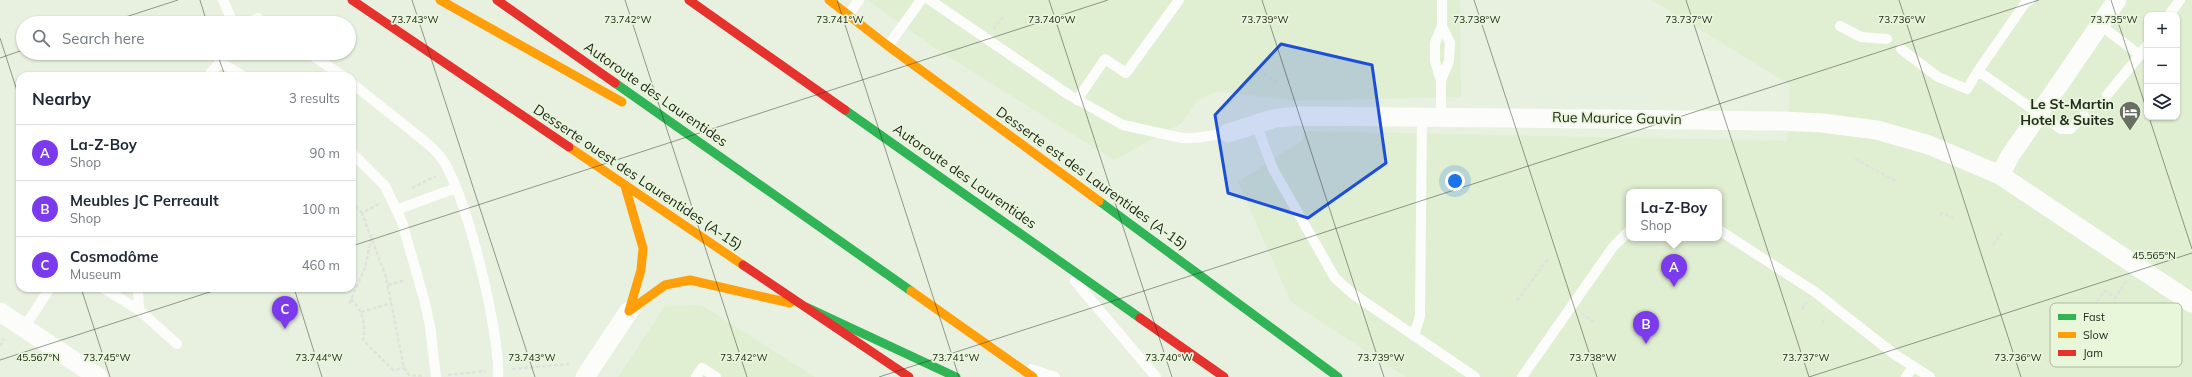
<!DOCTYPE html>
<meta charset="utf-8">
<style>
body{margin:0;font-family:Mulish,sans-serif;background:#f2f2f3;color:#1f2937}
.controls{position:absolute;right:12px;top:12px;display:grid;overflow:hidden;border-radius:8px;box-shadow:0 1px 3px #0004}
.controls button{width:36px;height:36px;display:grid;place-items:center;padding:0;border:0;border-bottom:1px solid #e0e1e3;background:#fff;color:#1f2937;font:20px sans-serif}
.you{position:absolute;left:1455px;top:181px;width:14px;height:14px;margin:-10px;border:3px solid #fff;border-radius:50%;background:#1a73e8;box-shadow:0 0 0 6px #1a73e833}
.badge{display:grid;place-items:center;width:26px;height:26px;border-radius:50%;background:#7c3aed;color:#fff;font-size:13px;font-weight:700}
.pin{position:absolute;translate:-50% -33px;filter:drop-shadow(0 1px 2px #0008)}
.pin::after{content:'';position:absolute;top:21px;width:14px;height:12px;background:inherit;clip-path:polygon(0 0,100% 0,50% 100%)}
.popup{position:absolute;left:1626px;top:189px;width:96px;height:52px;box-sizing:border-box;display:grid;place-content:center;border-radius:8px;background:#fff;filter:drop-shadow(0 1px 3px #0005);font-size:13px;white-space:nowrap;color:#747a83}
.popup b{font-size:15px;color:#1f2937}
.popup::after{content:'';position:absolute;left:50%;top:100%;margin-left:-8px;border:8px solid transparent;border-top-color:#fff}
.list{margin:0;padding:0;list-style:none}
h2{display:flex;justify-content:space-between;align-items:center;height:52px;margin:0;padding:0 16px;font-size:17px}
h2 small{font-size:13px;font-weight:400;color:#747a83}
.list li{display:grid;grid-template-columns:26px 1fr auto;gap:12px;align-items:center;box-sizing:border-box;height:56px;padding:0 16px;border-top:1px solid #e0e1e3}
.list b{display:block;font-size:15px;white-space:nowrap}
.list p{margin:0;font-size:13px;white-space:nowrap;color:#747a83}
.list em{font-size:13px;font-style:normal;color:#747a83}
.icon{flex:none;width:22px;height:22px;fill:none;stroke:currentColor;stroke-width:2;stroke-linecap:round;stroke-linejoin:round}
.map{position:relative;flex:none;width:2192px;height:377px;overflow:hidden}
.search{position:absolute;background:#fff;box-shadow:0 1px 3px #0004;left:16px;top:16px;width:340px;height:44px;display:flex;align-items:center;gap:10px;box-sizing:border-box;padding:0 14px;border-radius:22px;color:#747a83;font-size:15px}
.panel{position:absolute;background:#fff;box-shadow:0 1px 3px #0004;left:16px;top:72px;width:340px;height:220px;border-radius:12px}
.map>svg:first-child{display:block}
.built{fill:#e0eed2;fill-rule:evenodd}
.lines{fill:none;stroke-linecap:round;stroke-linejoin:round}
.path{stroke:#e0e3dd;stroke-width:2.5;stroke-dasharray:4 2;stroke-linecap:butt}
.lane{stroke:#fcfdfa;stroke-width:10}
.street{stroke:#fcfdfa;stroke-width:19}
.fast{stroke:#30b455;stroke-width:9}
.slow{stroke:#ff9f0a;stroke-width:9}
.jam{stroke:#e5322d;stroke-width:9}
.marked{fill:#1d4ed8;fill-opacity:0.2;stroke:#1d4ed8;stroke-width:3;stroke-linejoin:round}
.ticks{fill:none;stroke:#242a1f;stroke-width:1;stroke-opacity:0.45}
.labels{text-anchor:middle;stroke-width:3.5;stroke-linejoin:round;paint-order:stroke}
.street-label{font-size:14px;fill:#242a1f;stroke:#e8f7da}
.poi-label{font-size:14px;font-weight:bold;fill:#242a1f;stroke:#e8f7da;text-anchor:end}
.key{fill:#e8f7da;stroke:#adbaa2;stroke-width:1}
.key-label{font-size:11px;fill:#242a1f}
.ticks-label{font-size:10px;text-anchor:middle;fill:#242a1f;stroke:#e8f7da;stroke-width:3.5;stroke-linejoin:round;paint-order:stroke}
</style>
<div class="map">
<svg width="2192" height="377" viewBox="0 0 2192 377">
<rect width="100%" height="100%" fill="#e8f1e0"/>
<path class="built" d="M868 0H1460L1461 97 1295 101 1217 91 1197 101 1182 123 1114 160 933 47Z
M1652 0H2192V377H1406L1291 302 1238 182 1303 140 1304 131 1787 141 1790 85ZM2147 15H2177V117H2147ZM1629 192H1719V238H1629Z
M701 305 815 377H618L665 306Z"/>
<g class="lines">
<path class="path" d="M993 29 1003 17
M1259 70 1278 84
M1855 159 1896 181
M412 188 436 176
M352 201 362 213
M379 204 362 213 386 277 404 368 409 375 422 376
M1940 215 1942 213 1956 219
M1993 245 2002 233
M388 285 405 280
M351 299C363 312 366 322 363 340L390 367 394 370 404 368
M1517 301 1548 259
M349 304 365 268 371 239
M2092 305 2099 299 2105 291 2115 298 2127 280
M1802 309 1807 302
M361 312 392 303
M1581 313 1594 322
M1822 323 1826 317
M0 346 4 339
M512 369 569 364
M448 375 485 371"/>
<path class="lane" d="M223 0 233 23
M930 0 1069 95 1123 125 1182 138H1196L1228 133
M2030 0 2026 2 1978 71 2061 129H2070L2084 116
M849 14 859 0
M2169 15 2180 0
M247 23 258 18 265 23
M2100 25 2140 55 2107 95
M1840 26 1861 37 1887 39
M888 46 921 0
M1901 49 1938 77 1967 89 1978 71
M309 53 343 76
M2140 55 2147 45
M220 62 243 76
M208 76 220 62 224 53
M1441 81 1449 61 1450 43 1442 26V0
M352 83C370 98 388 112 407 127 417 136 430 144 439 155 465 185 501 336 498 377
M1077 100 1105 59 1126 73 1179 0
M1441 117V81L1435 61V43L1442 26
M1256 124 1273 169 1335 278 1353 294 1475 377
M352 153 385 186 402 222 424 299 430 326 436 377
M396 210 456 188
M1719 230 1815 292 1894 354 1930 377
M1075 281 1156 377
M103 288 139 310 177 344
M138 288 139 310
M24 328 50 288
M1414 336 1420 316 1422 117
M1031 369 1055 377
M696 377 702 368 716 377
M1522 377 1613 247 1629 231
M1906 377 1913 367"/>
<path class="street" d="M1228 133 1276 118 1299 116 1782 121 1822 123 1877 130 1929 145 2000 175 2192 303
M2000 175 2010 156 2117 0
M0 312 98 377
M585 377 629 311"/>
<path class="fast" d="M615 83 911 291
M845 110 1140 318
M1099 201 1338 377
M806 307 956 377"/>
<path class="slow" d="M440 0 622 102
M829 0 888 46 1099 201
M569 147 743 265
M625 186 643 248 641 270 629 311
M911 291 1033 377
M629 311 665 285 690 280 790 303"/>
<path class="jam" d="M352 0 569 147
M497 0 615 83
M689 0 845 110
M743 265 909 377
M1140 318 1224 377"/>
</g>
<path class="marked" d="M1281 44 1372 65 1386 163 1308 218 1228 193 1215 115Z"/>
<path class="ticks" d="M200 0 207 23M412 0 535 377M625 0 747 377M837 0 959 377M1049 0 1172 377M1262 0 1384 377M1474 0 1597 377M1686 0 1809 377M1899 0 2021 377M2111 0 2147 111M107 23 178 0M0 38 20 100M217 53 225 76M0 58 23 50M2149 117 2192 249M352 246 1108 0M81 288 110 377M294 288 322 377M0 360 222 288M879 377 2039 0M1809 377 2192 253"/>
<defs>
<g id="hotel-pin" transform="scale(1.15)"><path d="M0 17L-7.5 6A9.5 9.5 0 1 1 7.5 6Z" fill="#697063" stroke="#e8f7da"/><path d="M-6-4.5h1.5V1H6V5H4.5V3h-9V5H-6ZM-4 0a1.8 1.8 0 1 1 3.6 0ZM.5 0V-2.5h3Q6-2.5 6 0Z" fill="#fff"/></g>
</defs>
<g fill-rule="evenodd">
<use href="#hotel-pin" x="2130" y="112"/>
</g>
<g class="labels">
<g class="street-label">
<text transform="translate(656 94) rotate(35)" y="5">Autoroute des Laurentides</text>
<text transform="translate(1617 118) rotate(1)" y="5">Rue Maurice Gauvin</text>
<text transform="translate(965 176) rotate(35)" y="5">Autoroute des Laurentides</text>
<text transform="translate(638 177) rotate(34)" y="5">Desserte ouest des Laurentides (A-15)</text>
<text transform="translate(1092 178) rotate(36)" y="5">Desserte est des Laurentides (A-15)</text>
</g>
<g class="poi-label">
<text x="2114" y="109">Le St-Martin<tspan x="2114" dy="16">Hotel &amp; Suites</tspan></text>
</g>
</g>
<rect x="2050" y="303" width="132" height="64" rx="6" class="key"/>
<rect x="2058" y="314" width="18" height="6" fill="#30b455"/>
<rect x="2058" y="332" width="18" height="6" fill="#ff9f0a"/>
<rect x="2058" y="350" width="18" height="6" fill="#e5322d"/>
<g class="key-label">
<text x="2083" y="321">Fast</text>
<text x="2083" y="339">Slow</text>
<text x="2083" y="357">Jam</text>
</g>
<g class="ticks-label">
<text x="415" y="23">73.743°W</text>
<text x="628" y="23">73.742°W</text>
<text x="840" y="23">73.741°W</text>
<text x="1052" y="23">73.740°W</text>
<text x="1265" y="23">73.739°W</text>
<text x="1477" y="23">73.738°W</text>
<text x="1689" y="23">73.737°W</text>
<text x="1902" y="23">73.736°W</text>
<text x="2114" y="23">73.735°W</text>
<text x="2154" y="259">45.565°N</text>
<text x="38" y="361">45.567°N</text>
<text x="107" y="361">73.745°W</text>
<text x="319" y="361">73.744°W</text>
<text x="532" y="361">73.743°W</text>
<text x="744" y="361">73.742°W</text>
<text x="956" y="361">73.741°W</text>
<text x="1169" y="361">73.740°W</text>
<text x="1381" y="361">73.739°W</text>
<text x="1593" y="361">73.738°W</text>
<text x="1806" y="361">73.737°W</text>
<text x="2018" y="361">73.736°W</text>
</g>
</svg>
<div class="controls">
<button>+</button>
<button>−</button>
<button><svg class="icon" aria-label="layers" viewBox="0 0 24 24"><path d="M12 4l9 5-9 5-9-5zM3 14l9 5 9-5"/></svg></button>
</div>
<div class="you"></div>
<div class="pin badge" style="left:1674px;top:287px">A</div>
<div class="popup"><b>La-Z-Boy</b>Shop</div>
<div class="pin badge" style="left:1646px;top:344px">B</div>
<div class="pin badge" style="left:285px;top:329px">C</div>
<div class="search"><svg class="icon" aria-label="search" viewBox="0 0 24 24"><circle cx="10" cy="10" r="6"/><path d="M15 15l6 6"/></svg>Search here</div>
<section class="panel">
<h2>Nearby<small>3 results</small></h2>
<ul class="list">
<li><span class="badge">A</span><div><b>La-Z-Boy</b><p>Shop</p></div><em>90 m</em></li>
<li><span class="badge">B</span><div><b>Meubles JC Perreault</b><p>Shop</p></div><em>100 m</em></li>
<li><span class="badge">C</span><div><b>Cosmodôme</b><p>Museum</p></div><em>460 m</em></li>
</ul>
</section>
</div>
